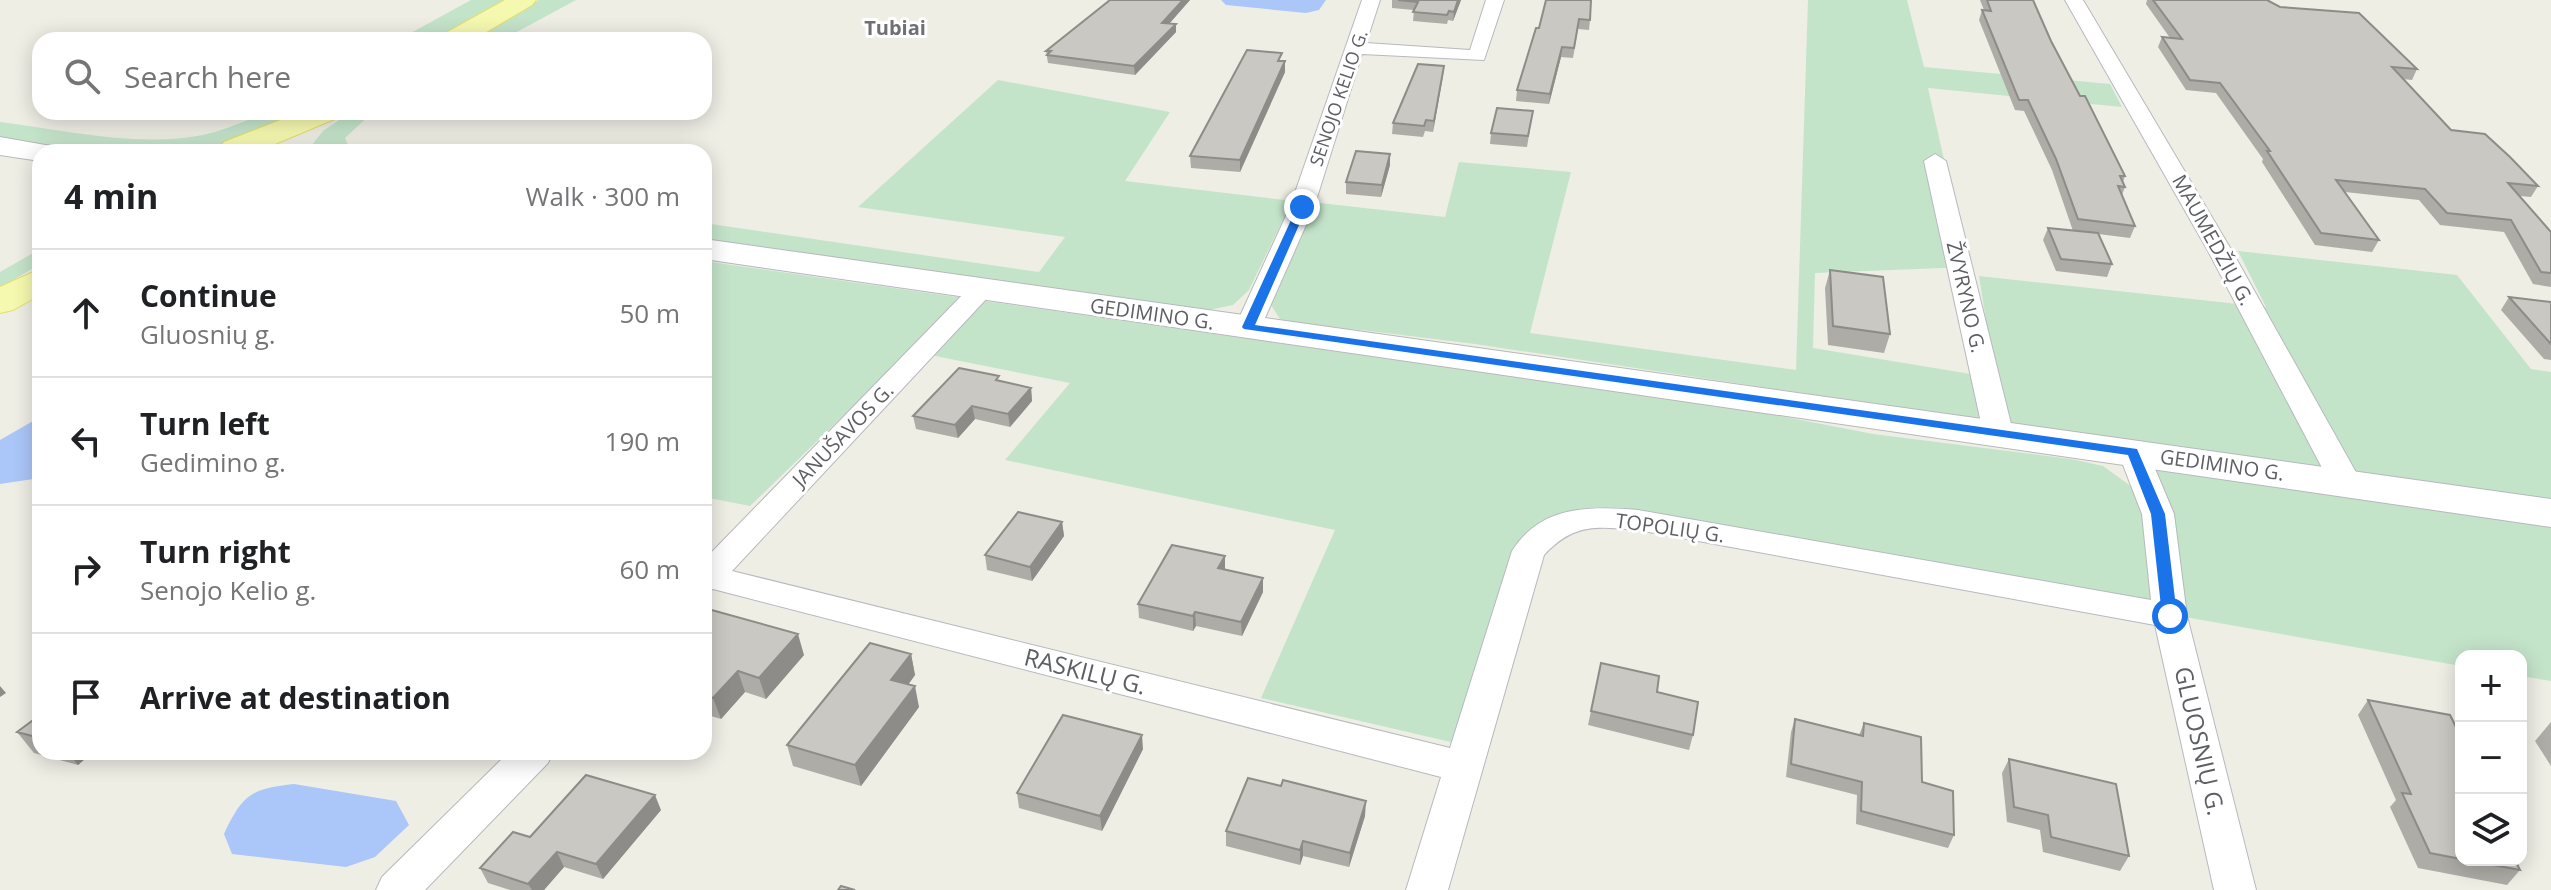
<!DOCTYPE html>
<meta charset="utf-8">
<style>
body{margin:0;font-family:"Open Sans",sans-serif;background:#f6f6f6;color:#202124}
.controls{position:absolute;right:24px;bottom:24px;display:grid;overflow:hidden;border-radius:16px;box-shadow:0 4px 20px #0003}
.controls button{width:72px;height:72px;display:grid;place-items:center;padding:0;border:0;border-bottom:2px solid #e0e0e0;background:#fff;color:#202124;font:40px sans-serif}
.stop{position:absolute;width:24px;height:24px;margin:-18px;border:6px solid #1a73e8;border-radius:50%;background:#fff}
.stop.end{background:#1a73e8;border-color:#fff;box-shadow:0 2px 8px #0008}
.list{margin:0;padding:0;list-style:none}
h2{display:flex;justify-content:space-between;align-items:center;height:104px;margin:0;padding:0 32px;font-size:34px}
h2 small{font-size:26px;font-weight:400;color:#757577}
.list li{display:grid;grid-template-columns:52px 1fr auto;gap:24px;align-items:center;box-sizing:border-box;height:128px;padding:0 32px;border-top:2px solid #e0e0e0}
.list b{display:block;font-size:30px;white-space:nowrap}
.list p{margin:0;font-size:26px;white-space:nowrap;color:#757577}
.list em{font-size:26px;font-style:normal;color:#757577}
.icon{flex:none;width:44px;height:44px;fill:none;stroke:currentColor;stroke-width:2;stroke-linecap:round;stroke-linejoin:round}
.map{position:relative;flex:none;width:2551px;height:890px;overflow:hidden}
.search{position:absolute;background:#fff;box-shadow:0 4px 20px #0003;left:32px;top:32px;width:680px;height:88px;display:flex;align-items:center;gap:20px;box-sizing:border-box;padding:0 28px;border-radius:24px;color:#757577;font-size:30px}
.panel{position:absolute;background:#fff;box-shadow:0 4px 20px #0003;left:32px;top:144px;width:680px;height:616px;border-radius:24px}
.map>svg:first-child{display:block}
.green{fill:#c4e4ca}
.water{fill:#abc6f9}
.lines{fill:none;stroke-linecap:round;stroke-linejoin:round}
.minor-casing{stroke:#b7b9be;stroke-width:2}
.secondary-casing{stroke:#b7b8be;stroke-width:2}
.primary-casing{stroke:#e7de66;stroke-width:2}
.minor{fill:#fff;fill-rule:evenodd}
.secondary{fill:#fff;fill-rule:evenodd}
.primary{fill:#f5f9af;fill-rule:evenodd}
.wall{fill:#aeaca7}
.shaded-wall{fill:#8d8c88}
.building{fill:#cac8c2;stroke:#8d8c88;stroke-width:2}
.route{fill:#1a73e8}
.labels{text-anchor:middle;stroke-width:6;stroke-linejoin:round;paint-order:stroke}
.far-street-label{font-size:18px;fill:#5d5f64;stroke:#fff}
.far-quarter-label{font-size:20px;font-weight:bold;fill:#6e7076;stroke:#fff}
.street-label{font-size:20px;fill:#5d5f64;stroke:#fff}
.near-street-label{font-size:24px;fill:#5d5f64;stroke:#fff}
</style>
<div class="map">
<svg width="2551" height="890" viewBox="0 0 2551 890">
<rect width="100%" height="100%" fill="#eeeee5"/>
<path class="green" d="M471 0H507L438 40H398Z
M539 0H576L502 40H470Z
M1808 0H1907L1924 67 2110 84 2122 107 1928 88 1968 267 1815 273 1813 348 1995 378 1979 276 2266 307 2238 251 2457 275 2531 369 2551 372V505L1475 344 1361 330 1302 326 1280 319 1271 305 1311 202 1445 217 1459 162 1571 172 1530 333 1796 370Z
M998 80 1170 112 1125 181 1292 201 1249 290 1233 305 1209 310 704 240V223L1039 272 1065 237 858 207Z
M267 112H312L220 148 193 152H93L0 140V122C65 130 138 148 203 135 225 130 246 121 267 112Z
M351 112H373L345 138 351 152H306L323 131Z
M40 249V264L0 288V272Z
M704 261 1749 410 1873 434 2071 459 2103 466 2132 487 2133 452 2551 513V681L2521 676V656H2461V666L1638 520 1547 529 1455 743 1261 698 1335 530 1005 460 1070 383 910 351 750 506 704 497Z"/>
<path class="water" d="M1221 0H1326L1319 10 1306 13 1226 5Z
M40 417V478L0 484V440Z
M294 784 396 801 409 825 375 857 346 867 232 854 224 834C243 794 251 789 294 784Z"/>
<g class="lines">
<g class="minor-casing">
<path id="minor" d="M1362 0H1380L1366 43 1470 50 1486 0H1504L1484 60 1362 54 1314 207 1261 327 1257 333H1239L1235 327 1290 207Z
M2065 0H2083L2232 251 2362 483 2357 490 2346 493 2335 490 2330 483 2208 251Z
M1935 154 1946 161 2013 432 2008 438 1998 441 1988 438 1983 432 1924 161Z
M981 282 990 285 994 290 990 295 732 571 1450 748 1512 551C1541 505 1590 506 1638 510L2151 600 2142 514 2118 452 2122 446 2133 443 2144 446 2148 452 2174 514 2187 616 2256 890H2214L2155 625 1638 530C1597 527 1575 522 1544 555L1448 890H1406L1441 777 713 589 704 592V560L972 285Z
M509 752H553L548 763 425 890H376L382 877Z"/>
</g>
<g class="secondary-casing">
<path id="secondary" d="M0 137 51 146 55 152H40V161L0 155Z
M704 239 2551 499V527L704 259Z"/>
</g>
<g class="primary-casing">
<path id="primary" d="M505 0H536L532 5 473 40H441L444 34Z
M301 112H341L337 118 256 152H221L219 149 224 142Z
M40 269V295L13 310 0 313V287Z"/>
</g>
<use href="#minor" class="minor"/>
<use href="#secondary" class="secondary"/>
<use href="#primary" class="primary"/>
</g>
<path class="wall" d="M1110 0H1190L1169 23 1176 24V32L1135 75 1048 63 1046 51Z
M1392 0H1461L1453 21 1448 20 1447 24 1413 21 1414 10 1392 8Z
M1546 0 1590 20 1589 30 1578 29 1573 58 1561 57 1549 104 1516 101 1517 90 1539 28Z
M1980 0H2033L2051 41 2080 96 2125 176 2123 182 2125 187 2122 195 2135 226 2130 238 2098 234 2112 264 2107 277 2056 271 2043 240 2048 228 2073 231 2052 170 2024 111 2015 110 1979 20 1982 10H1984Z
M2147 0H2267L2280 7 2417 69 2412 80 2403 79 2451 130 2538 186 2531 197 2520 196 2551 232V287L2533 284 2504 232 2440 225 2419 200 2345 192 2379 240 2372 252 2315 245 2262 162 2263 159 2216 93 2186 90 2158 47 2162 37 2170 38 2146 4Z
M1282 61H1285V72L1240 172 1191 168 1190 156Z
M1444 66 1433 132 1425 131 1423 137 1392 134 1393 123Z
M1533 111 1527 147 1490 144 1491 133Z
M1390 165 1381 197 1346 194V182Z
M1830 270 1890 334 1884 353 1828 345 1825 288Z
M2509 297 2551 302V360L2544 359 2501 310Z
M1000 381 1031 388 1032 401 1010 427 975 419 958 438 916 429 913 416Z
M1062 522 1064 536 1032 581 987 570 985 555Z
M1225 570 1263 578V592L1242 636 1196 626 1193 631 1139 618 1138 604Z
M704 613 804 655 766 699 745 692 721 719 704 714Z
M911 654 915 675 908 685 919 707 861 786 793 766 787 745Z
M1601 663 1693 735 1689 750 1588 725Z
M2368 700 2461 737V860H2515L2520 870 2507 885 2418 868 2390 807 2396 800 2358 715Z
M40 715V752H93L78 765 34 753 17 732Z
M1795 719 1859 735 1864 723 1922 782 1954 835 1948 848 1856 824 1857 795 1786 777 1791 732Z
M2551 722V766L2535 741Z
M1143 749 1102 831 1019 808 1017 793Z
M177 752H204L198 757Z
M2009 759 2129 856 2120 871 2043 852 2040 830 2007 822 2002 773Z
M661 810 603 879 564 867 544 890H510L488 883 480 868 530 837Z
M1365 816 1349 867 1303 856 1300 865 1226 846V831Z"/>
<path class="shaded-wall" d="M1183 0H1190L1163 31 1162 23Z
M1458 0H1461L1453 21 1454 12Z
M1176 24V32L1135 75 1134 66Z
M1562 47 1561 57 1549 104 1550 94Z
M1285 61V72L1240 172V160Z
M1444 66 1443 76 1433 132 1434 121Z
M1390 154V165L1381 197 1382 185Z
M1031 388 1032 401 1010 427 1008 414Z
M972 406 975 419 958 438 955 425Z
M1062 522 1064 536 1032 581 1030 567Z
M1225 556V570L1218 568Z
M1263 578V592L1242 636 1241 622Z
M1195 612 1196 626 1193 631V616Z
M798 634 804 655 766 699 759 678Z
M911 654 915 675 896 701 891 680Z
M738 671 745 692 721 719 713 698Z
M0 686 6 693 0 697Z
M915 686 919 707 861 786 855 765Z
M1142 735 1143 749 1102 831 1100 816Z
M68 752H93L78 765Z
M194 752H204L198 757Z
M655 795 661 810 603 879 596 864Z
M1366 801 1365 816 1349 867 1350 853Z
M1303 841V856L1300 865V850Z
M557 852 564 867 544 890H532L528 884Z"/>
<path class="building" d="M1110 0H1183L1162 23 1176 24 1134 66 1047 55 1051 51H1046Z
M1398 0H1458L1454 12 1449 11 1447 15 1413 12 1418 2Z
M1546 0H1591L1590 20 1579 19 1574 48 1562 47 1550 94 1517 90 1536 28H1539Z
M1987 0H2033L2051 41 2080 96H2085L2125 176H2120L2125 187 2118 186 2135 226 2078 219 2056 159 2028 100H2019L1982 10 1991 11Z
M2153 0H2267L2280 7 2359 13 2417 69 2392 67 2451 130 2485 134 2510 157 2538 186 2508 183 2551 232V273L2541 272 2511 220 2447 213 2425 189 2336 180 2379 240 2321 233 2267 151H2270L2220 83 2190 80 2162 37 2182 39Z
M1247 50 1282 53 1278 61H1285L1240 160 1190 156Z
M1418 64 1444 66 1434 121 1426 120 1424 126 1393 123Z
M1497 108 1533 111 1528 136 1491 133Z
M1356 151 1390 154 1382 185 1346 182Z
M2048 228 2098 233 2112 264 2061 259Z
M1830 270 1883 277 1890 334 1833 326Z
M2509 297 2551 302V344Z
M959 368 999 376 996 380 1031 388 1008 414 972 406 955 425 913 416Z
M1018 512 1062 522 1030 567 985 555Z
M1172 545 1225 556 1218 568 1263 578 1241 622 1195 612 1193 616 1138 604Z
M708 609 798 634 759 678 738 671 713 698 704 695V613Z
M870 643 911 654 891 680 915 686 855 765 787 745Z
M1601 663 1659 676 1657 692 1698 702 1693 735 1591 711Z
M2368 700 2450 715 2461 737V859L2430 853 2402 793 2411 794Z
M40 715V738L17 732Z
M1063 715 1142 735 1100 816 1017 793Z
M1795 719 1863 736 1864 723 1921 737 1922 782 1953 791 1954 835 1861 811 1862 782 1791 764Z
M2009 759 2116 784 2129 856 2051 837 2048 815 2014 807Z
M586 775 655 795 596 864 557 852 528 884 480 868 513 832 530 837Z
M1248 778 1281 786 1283 780 1366 801 1350 853 1303 841 1300 850 1226 831Z
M2466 860H2515L2520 870Z
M841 886 855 890H838Z"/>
<path class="route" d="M1302 204 1307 207 1255 325 2137 449 2165 514 2177 616 2170 621 2162 616 2151 514 2128 455 1244 329 1242 327 1297 207Z"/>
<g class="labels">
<g class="far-street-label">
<text transform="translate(1339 98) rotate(-71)" y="6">SENOJO KELIO G.</text>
</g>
<g class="far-quarter-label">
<text x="895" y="35">Tubiai</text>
</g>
<g class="street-label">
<text transform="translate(2213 240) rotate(61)" y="7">MAUMEDŽIŲ G.</text>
<text transform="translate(1966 297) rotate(77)" y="7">ŽVYRYNO G.</text>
<text transform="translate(1152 314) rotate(8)" y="7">GEDIMINO G.</text>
<text transform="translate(843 435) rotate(-46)" y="7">JANUŠAVOS G.</text>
<text transform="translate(2222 465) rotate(8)" y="7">GEDIMINO G.</text>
<text transform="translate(1670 528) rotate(8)" y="7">TOPOLIŲ G.</text>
</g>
<g class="near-street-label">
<text transform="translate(1085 672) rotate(14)" y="8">RASKILŲ G.</text>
<text transform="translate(2199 741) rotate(77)" y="8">GLUOSNIŲ G.</text>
</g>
</g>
</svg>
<div class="controls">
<button>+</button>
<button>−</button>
<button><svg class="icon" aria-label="layers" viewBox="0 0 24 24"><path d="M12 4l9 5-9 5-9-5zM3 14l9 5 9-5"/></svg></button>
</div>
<div class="stop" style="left:2170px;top:616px"></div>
<div class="stop end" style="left:1302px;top:207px"></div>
<div class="search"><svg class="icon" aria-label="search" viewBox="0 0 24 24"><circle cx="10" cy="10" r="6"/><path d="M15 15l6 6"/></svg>Search here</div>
<section class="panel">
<h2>4 min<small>Walk · 300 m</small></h2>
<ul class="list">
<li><svg class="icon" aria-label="ahead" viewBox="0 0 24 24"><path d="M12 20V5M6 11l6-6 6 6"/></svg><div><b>Continue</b><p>Gluosnių g.</p></div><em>50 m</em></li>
<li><svg class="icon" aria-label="left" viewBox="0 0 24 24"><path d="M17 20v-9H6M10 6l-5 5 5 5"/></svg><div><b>Turn left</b><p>Gedimino g.</p></div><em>190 m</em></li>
<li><svg class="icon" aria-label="right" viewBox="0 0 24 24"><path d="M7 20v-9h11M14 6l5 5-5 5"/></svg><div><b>Turn right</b><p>Senojo Kelio g.</p></div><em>60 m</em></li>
<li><svg class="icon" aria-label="arrive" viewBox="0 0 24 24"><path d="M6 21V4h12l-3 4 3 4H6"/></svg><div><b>Arrive at destination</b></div></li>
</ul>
</section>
</div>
